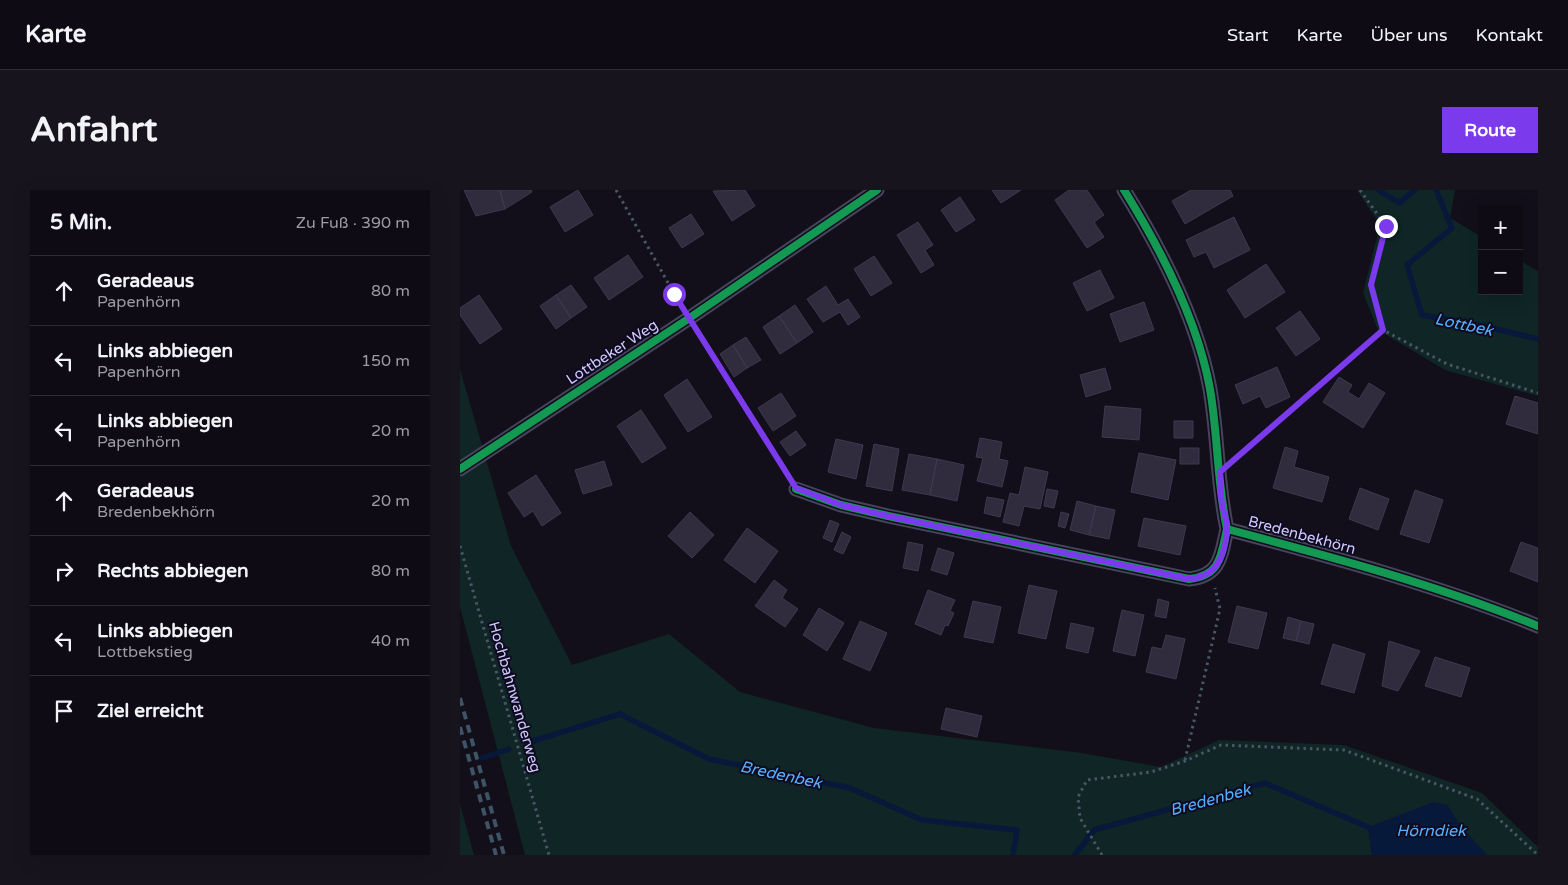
<!DOCTYPE html>
<html lang="de">
<meta charset="utf-8">
<style>
body{margin:0;font-family:"Varela Round",sans-serif;background:#17141d;color:#f1f3f6}
.controls{position:absolute;right:15px;top:15px;display:grid;overflow:hidden;border-radius:0px;box-shadow:0 5px 20px #0002}
.controls button{width:45px;height:45px;display:grid;place-items:center;padding:0;border:0;border-bottom:1px solid #2e2b34;background:#0e0b14;color:#f1f3f6;font:25px sans-serif}
.stop{position:absolute;width:15px;height:15px;margin:-11px;border:4px solid #7c3aed;border-radius:50%;background:#fff}
.stop.end{background:#7c3aed;border-color:#fff;box-shadow:0 1px 5px #0008}
.list{margin:0;padding:0;list-style:none}
h2{display:flex;justify-content:space-between;align-items:center;height:65px;margin:0;padding:0 20px;font-size:21px}
h2 small{font-size:16px;font-weight:400;color:#9b9ba0}
.list li{display:grid;grid-template-columns:32px 1fr auto;gap:15px;align-items:center;box-sizing:border-box;height:70px;padding:0 20px;border-top:1px solid #2e2b34}
.list b{display:block;font-size:19px;white-space:nowrap}
.list p{margin:0;font-size:16px;white-space:nowrap;color:#9b9ba0}
.list em{font-size:16px;font-style:normal;color:#9b9ba0}
.icon{flex:none;width:28px;height:28px;fill:none;stroke:currentColor;stroke-width:2;stroke-linecap:round;stroke-linejoin:round}
.map{position:relative;flex:none;width:1078px;height:665px;overflow:hidden;border-radius:0px}
header{display:flex;align-items:center;gap:30px;box-sizing:border-box;height:70px;padding:0 25px;background:#0e0b14;border-bottom:1px solid #2e2b34}
header strong{font-size:24px}
nav{display:flex;gap:28px;margin-inline-start:auto;font-size:18px}
.intro{display:flex;align-items:center;justify-content:space-between;box-sizing:border-box;height:120px;padding:0 30px}
h1{margin:0;font-size:35px}
.button{padding:12px 22px;border-radius:0px;background:#7c3aed;color:#fff;font-size:18px;font-weight:700}
main{display:flex;gap:30px;padding:0 30px}
aside{flex:1;background:#0e0b14;border-radius:0px;box-shadow:0 5px 20px #0002}
.map>svg:first-child{display:block}
.green{fill:#0f2526}
.water{fill:#07193a}
.lines{fill:none;stroke-linecap:round;stroke-linejoin:round}
.stream{stroke:#07193a;stroke-width:5.5}
.building{fill:#302c3e;stroke:#3d3950}
.path{stroke:#485765;stroke-width:3;stroke-dasharray:2.5 4;stroke-linecap:butt}
.street{stroke:#45445b;stroke-width:15}
.rail{stroke:#3e5364;stroke-width:4;stroke-dasharray:8 6;stroke-linecap:butt}
.cycleway-casing{stroke:#0f0b1f;stroke-width:11}
.cycleway{stroke:#139951;stroke-width:8}
.route{stroke:#7c3aed;stroke-width:6}
.labels{text-anchor:middle;stroke-width:4;stroke-linejoin:round;paint-order:stroke}
.street-label{font-size:15px;fill:#d0c9ff;stroke:#0f0b1f}
.water-label{font-size:16px;font-style:italic;fill:#57b0ff;stroke:#0f0b1f}
</style>
<header>
<strong>Karte</strong>
<nav><a>Start</a><a>Karte</a><a>Über uns</a><a>Kontakt</a></nav>
</header>
<div class="intro"><h1>Anfahrt</h1><a class="button">Route</a></div>
<main>
<aside>
<h2>5 Min.<small>Zu Fuß · 390 m</small></h2>
<ul class="list">
<li><svg class="icon" aria-label="ahead" viewBox="0 0 24 24"><path d="M12 20V5M6 11l6-6 6 6"/></svg><div><b>Geradeaus</b><p>Papenhörn</p></div><em>80 m</em></li>
<li><svg class="icon" aria-label="left" viewBox="0 0 24 24"><path d="M17 20v-9H6M10 6l-5 5 5 5"/></svg><div><b>Links abbiegen</b><p>Papenhörn</p></div><em>150 m</em></li>
<li><svg class="icon" aria-label="left" viewBox="0 0 24 24"><path d="M17 20v-9H6M10 6l-5 5 5 5"/></svg><div><b>Links abbiegen</b><p>Papenhörn</p></div><em>20 m</em></li>
<li><svg class="icon" aria-label="ahead" viewBox="0 0 24 24"><path d="M12 20V5M6 11l6-6 6 6"/></svg><div><b>Geradeaus</b><p>Bredenbekhörn</p></div><em>20 m</em></li>
<li><svg class="icon" aria-label="right" viewBox="0 0 24 24"><path d="M7 20v-9h11M14 6l5 5-5 5"/></svg><div><b>Rechts abbiegen</b></div><em>80 m</em></li>
<li><svg class="icon" aria-label="left" viewBox="0 0 24 24"><path d="M17 20v-9H6M10 6l-5 5 5 5"/></svg><div><b>Links abbiegen</b><p>Lottbekstieg</p></div><em>40 m</em></li>
<li><svg class="icon" aria-label="arrive" viewBox="0 0 24 24"><path d="M6 21V4h12l-3 4 3 4H6"/></svg><div><b>Ziel erreicht</b></div></li>
</ul>
</aside>
<div class="map">
<svg width="1078" height="665" viewBox="0 0 1078 665">
<rect width="100%" height="100%" fill="#120f1a"/>
<path class="green" d="M897 0H995L990 28 1022 47V101H1059V70L1078 81V206L985 180 918 140 903 103 920 35Z
M0 179 51 356 112 475 209 444 280 502 414 538 622 563 701 577 759 550 884 555 1022 603 1078 657V665H1027L1002 638 987 615 908 637 912 665H65L0 417Z
M0 614 14 665H0Z"/>
<path class="water" d="M974 612 987 615 1002 638 1027 665H912L908 637Z"/>
<g class="lines">
<path class="stream" d="M918 0 939 13 955 0
M976 0 992 38 947 75 962 125 1019 135 1078 149
M67 553 160 524 249 569 390 598 462 630 557 640 553 665
M22 568 49 559
M615 665 634 640 805 593 908 637 913 642"/>
</g>
<path class="building" d="M4 0H40L45 19 16 26Z
M40 0H71L72 2 45 19Z
M118 0 133 25 105 42 90 17Z
M285 0 295 16 272 31 253 1Z
M532 0H561L541 13Z
M609 0H627L644 25 634 32 644 47 627 58 595 10Z
M731 0H770L773 6 725 34 712 11Z
M500 7 515 30 496 42 481 20Z
M231 24 244 44 222 58 209 38Z
M774 27 790 60 754 78 746 62 734 67 726 50Z
M458 32 473 55 465 60 474 75 461 83 437 45Z
M168 65 183 87 149 110 134 88Z
M414 66 432 93 411 106 394 79Z
M806 74 825 102 785 128 767 100Z
M640 80 654 108 627 121 613 93Z
M111 95 127 117 111 128 96 105Z
M366 96 378 115 388 109 400 127 388 135 380 122 363 132 347 109Z
M19 105 42 139 20 154 0 125V118Z
M96 105 111 128 96 139 80 116Z
M684 112 694 140 660 152 650 124Z
M335 115 353 142 337 153 319 126Z
M840 121 860 149 836 166 816 138Z
M319 126 337 153 320 164 303 137Z
M286 147 301 170 287 178 273 155Z
M273 155 287 178 274 187 260 164Z
M817 177 830 207 806 218 800 206 783 214 775 195Z
M645 178 651 199 626 207 620 185Z
M879 187 892 195 888 202 899 209 909 193 925 203 903 238 863 212Z
M227 189 252 227 228 242 204 205Z
M321 203 336 226 313 241 298 218Z
M1055 206 1078 213V244L1046 234Z
M645 216 681 219 679 250 642 247Z
M181 220 206 258 182 273 157 236Z
M714 231H733V248H714Z
M336 241 346 255 330 266 320 252Z
M520 248 542 252 539 269 548 271 542 297 517 291 523 268 516 267Z
M376 249 403 255 396 289 368 282Z
M414 254 439 259 432 301 406 296Z
M825 257 838 261 834 277 869 287 862 312 813 298Z
M720 258H739V274H720Z
M679 263 716 270 708 310 671 302Z
M449 264 477 269 470 305 442 300Z
M477 269 504 275 497 311 470 305Z
M144 271 152 295 123 304 115 280Z
M565 277 588 282 580 319 564 316 559 336 543 332 550 303 559 305Z
M76 285 101 323 82 336 73 321 64 327 48 303Z
M900 298 929 309 918 340 889 329Z
M587 299 598 301 594 318 584 316Z
M955 300 983 310 969 353 940 344Z
M527 307 544 310 540 327 524 323Z
M617 311 636 316 629 345 610 340Z
M636 316 655 320 649 349 629 345Z
M230 322 254 345 232 368 208 346Z
M601 322 609 324 605 338 598 336Z
M684 328 726 336 720 365 678 356Z
M370 330 379 334 372 352 363 348Z
M287 338 318 361 295 393 264 370Z
M382 342 391 347 383 364 374 360Z
M448 352 463 355 458 381 443 378Z
M1061 352 1078 358V392L1050 381Z
M478 358 494 363 487 385 471 380Z
M314 390 327 400 322 408 338 419 325 437 295 416Z
M569 395 597 401 586 449 558 443Z
M468 400 495 410 490 421 494 423 488 436 485 435 481 445 455 434Z
M698 409 709 412 706 428 695 426Z
M513 411 541 417 533 453 504 447Z
M777 416 807 423 798 459 768 452Z
M359 418 384 433 367 461 343 445Z
M662 420 684 425 675 466 653 461Z
M828 427 841 431 836 451 823 448Z
M400 431 427 443 410 481 383 469Z
M841 431 854 434 849 454 836 451Z
M611 433 634 438 628 463 606 458Z
M706 445 725 449 716 489 686 482 692 457 702 459Z
M929 451 960 461 938 501 922 496Z
M873 454 905 464 894 503 861 494Z
M975 467 1010 478 1001 507 965 496Z
M486 518 522 526 517 547 481 539Z"/>
<g class="lines">
<path class="path" d="M156 0 221 116
M900 0 926 36 911 95 923 140 987 174 1078 203
M236 141 328 285
M775 269 923 140
M0 356 89 665
M725 570 760 419 755 398
M642 665 620 628 618 607 627 590 691 582 725 571 761 555 884 560 1017 609 1078 665"/>
<path class="street" d="M664 0C700 58 738 132 750 199 758 245 757 293 767 339 872 367 977 395 1078 436
M0 279 228 129 417 0
M336 299 381 315 428 326 729 389C761 386 761 365 767 339"/>
<path class="rail" d="M0 508 44 665
M0 537 36 665"/>
<g class="cycleway-casing">
<path id="cycleway" d="M664 0C700 58 738 132 750 199 758 245 757 293 767 339 872 367 977 395 1078 436
M0 279 228 129 417 0
M336 299 381 315 428 326 729 389C761 386 761 365 767 339"/>
</g>
<use href="#cycleway" class="cycleway"/>
</g>
<g class="lines">
<path class="route" d="M214 104 336 298 381 315 428 326 729 389C757 387 765 366 767 340 768 331 763 322 762 313 760 303 760 293 760 282L923 140 911 95 926 36"/>
</g>
<g class="labels">
<g class="street-label">
<text transform="translate(152 162) rotate(-33)" y="5">Lottbeker Weg</text>
<text transform="translate(842 345) rotate(15)" y="5">Bredenbekhörn</text>
<text transform="translate(55 507) rotate(74)" y="5">Hochbahnwanderweg</text>
</g>
<g class="water-label">
<text transform="translate(1004 134) rotate(12)" y="6">Lottbek</text>
<text transform="translate(321 584) rotate(12)" y="6">Bredenbek</text>
<text transform="translate(750 609) rotate(-15)" y="6">Bredenbek</text>
<text x="971" y="646">Hörndiek</text>
</g>
</g>
</svg>
<div class="controls">
<button>+</button>
<button>−</button>
</div>
<div class="stop" style="left:214px;top:104px"></div>
<div class="stop end" style="left:926px;top:36px"></div>
</div>
</main>
